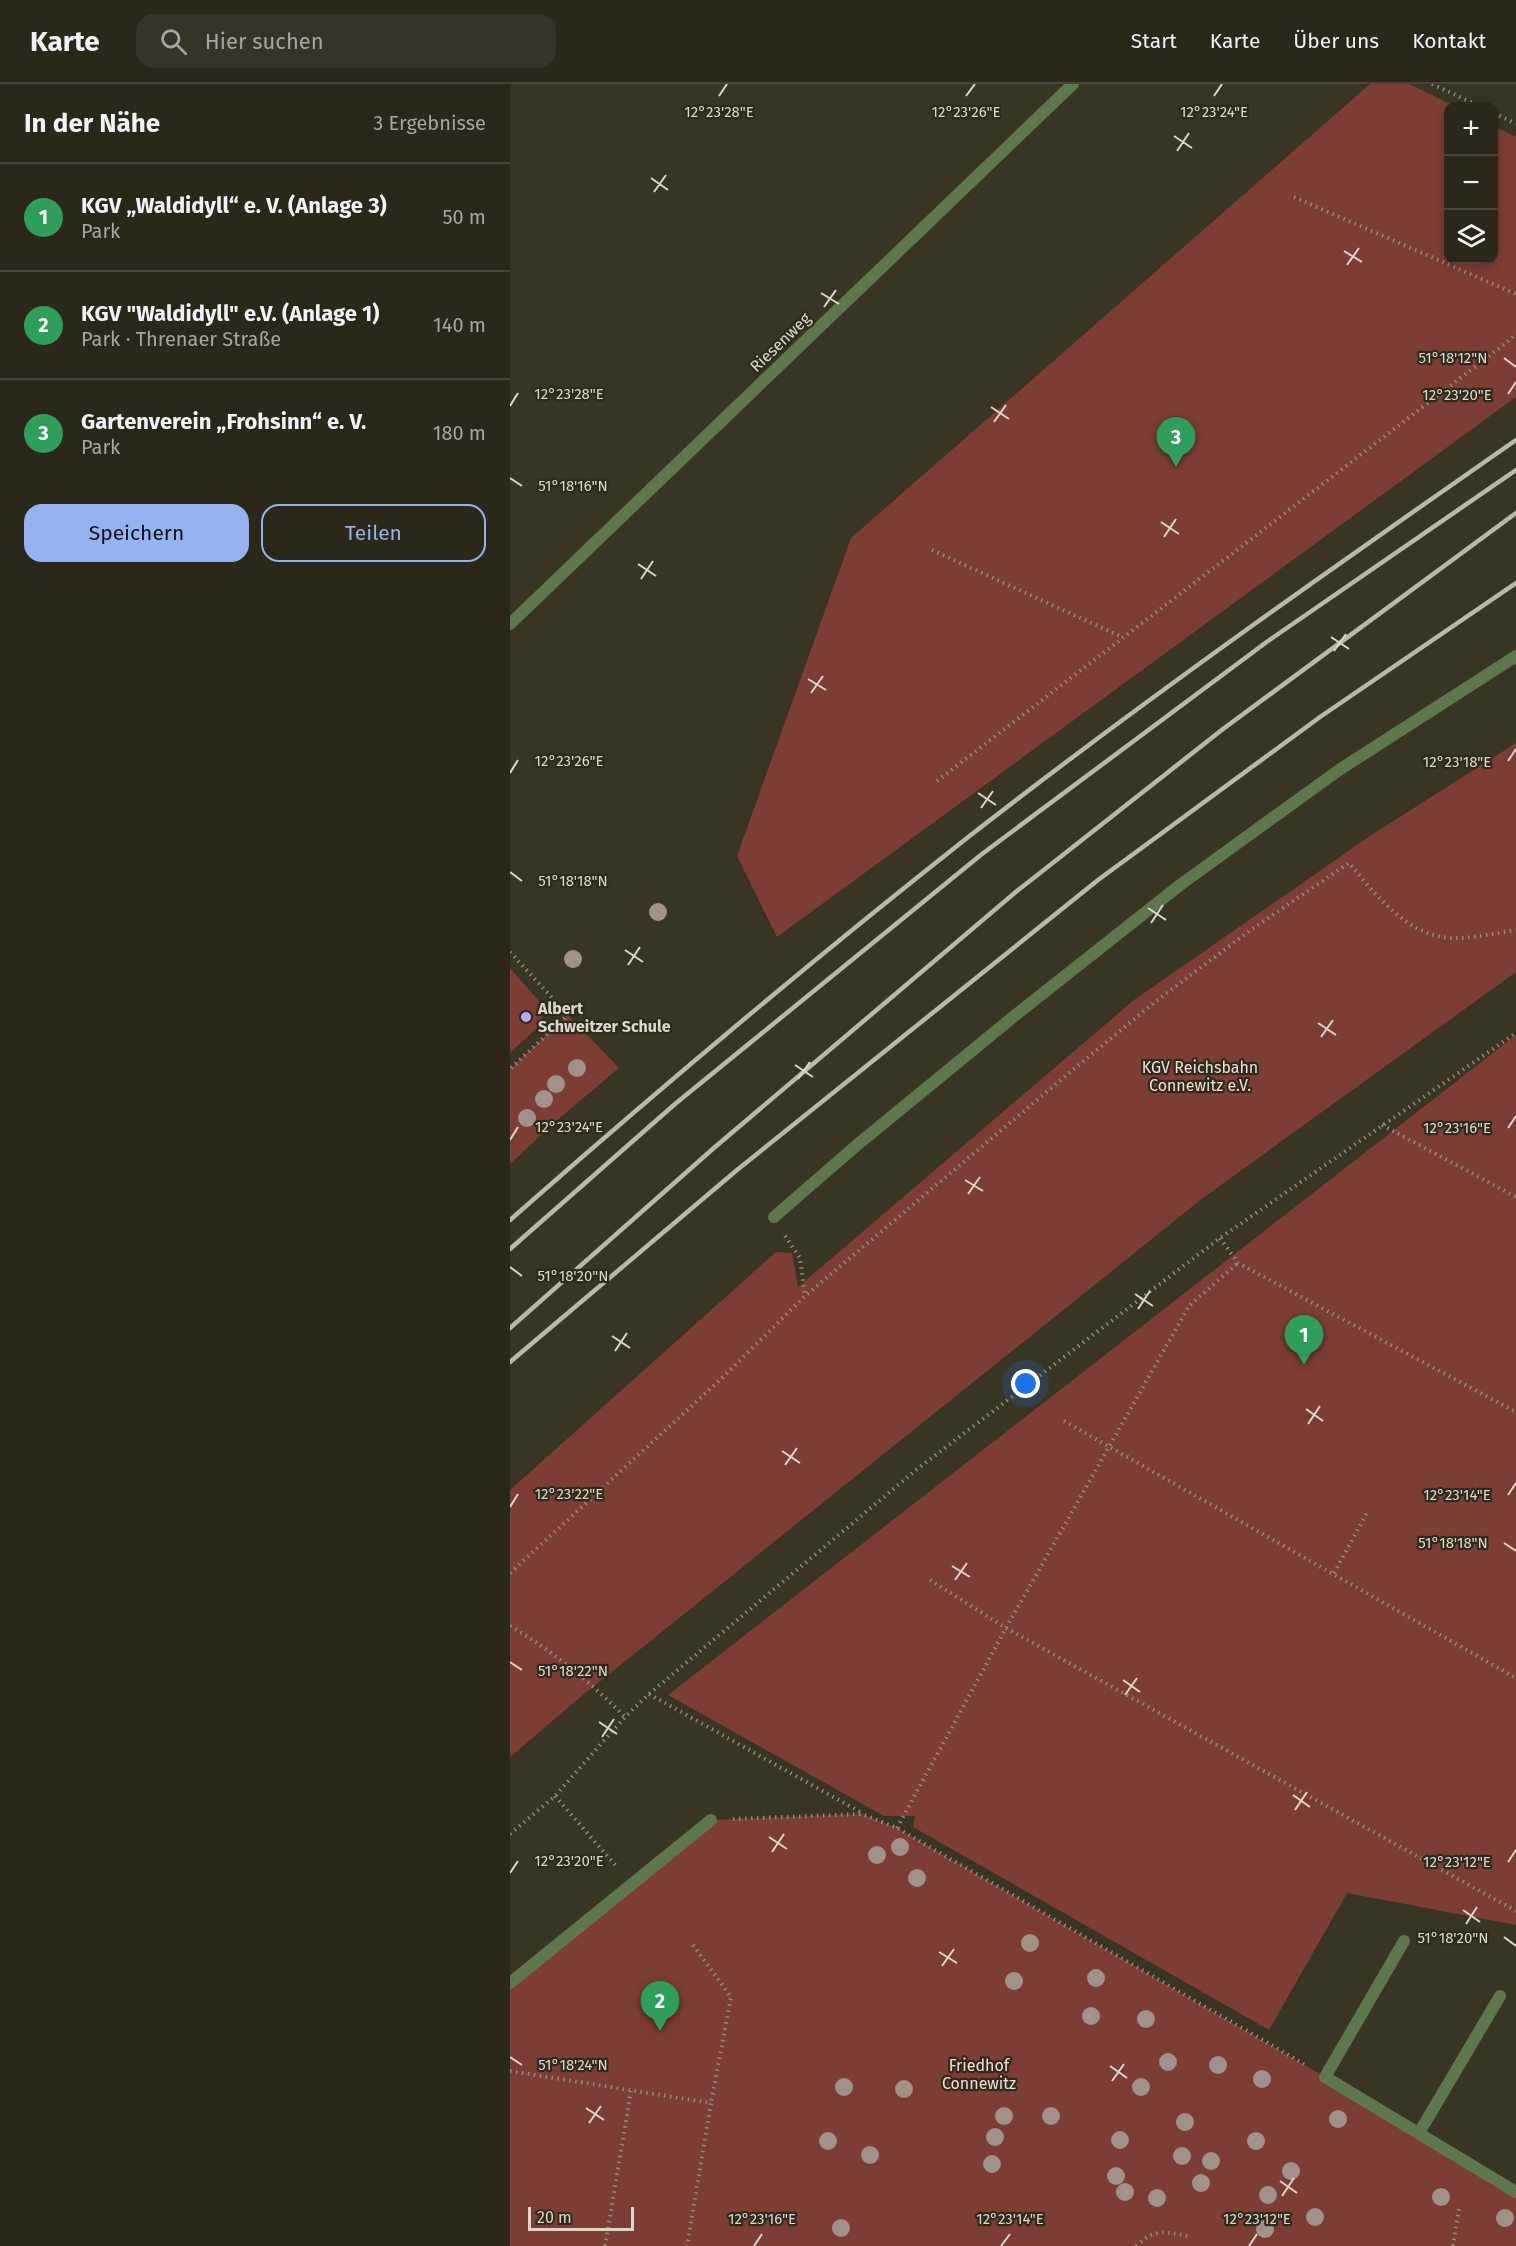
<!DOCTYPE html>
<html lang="de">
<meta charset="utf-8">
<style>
body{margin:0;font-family:"Fira Sans",sans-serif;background:#373427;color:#f1f3f6}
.controls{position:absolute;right:18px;top:18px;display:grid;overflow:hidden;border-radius:12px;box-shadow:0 3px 9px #0003}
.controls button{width:54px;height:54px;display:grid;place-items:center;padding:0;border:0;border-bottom:2px solid #474439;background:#2b281a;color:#f1f3f6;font:30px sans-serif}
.scale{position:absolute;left:18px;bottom:15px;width:106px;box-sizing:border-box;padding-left:6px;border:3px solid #dad8cd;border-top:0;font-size:16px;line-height:21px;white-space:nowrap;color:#dad8cd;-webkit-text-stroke:4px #2e2b1a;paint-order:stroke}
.you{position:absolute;left:516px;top:1300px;width:21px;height:21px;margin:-15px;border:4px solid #fff;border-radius:50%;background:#1a73e8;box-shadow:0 0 0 9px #1a73e833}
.badge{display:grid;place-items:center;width:39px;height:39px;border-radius:50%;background:#95b2f1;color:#fff;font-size:20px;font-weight:700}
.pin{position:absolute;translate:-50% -50px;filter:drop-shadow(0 2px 3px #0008)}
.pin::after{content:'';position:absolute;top:32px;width:21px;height:18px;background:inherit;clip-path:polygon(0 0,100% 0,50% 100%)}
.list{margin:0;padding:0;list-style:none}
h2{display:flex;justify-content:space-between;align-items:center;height:78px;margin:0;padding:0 24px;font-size:26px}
h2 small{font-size:20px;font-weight:400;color:#a6a6a2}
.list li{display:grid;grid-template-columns:39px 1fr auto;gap:18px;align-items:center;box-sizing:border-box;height:108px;padding:0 24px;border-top:2px solid #474439}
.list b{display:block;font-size:22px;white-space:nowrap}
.list p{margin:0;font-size:20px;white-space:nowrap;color:#a6a6a2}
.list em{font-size:20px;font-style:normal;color:#a6a6a2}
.actions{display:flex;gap:12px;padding:18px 24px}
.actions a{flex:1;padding:14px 0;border:2px solid #95b2f1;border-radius:18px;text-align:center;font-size:21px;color:#95b2f1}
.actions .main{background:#95b2f1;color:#111}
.icon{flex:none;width:33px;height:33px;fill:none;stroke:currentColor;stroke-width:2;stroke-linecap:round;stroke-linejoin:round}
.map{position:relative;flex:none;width:1006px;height:2162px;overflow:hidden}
header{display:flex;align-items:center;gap:36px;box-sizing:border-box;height:84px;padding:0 30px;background:#2b281a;border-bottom:2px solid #474439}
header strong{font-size:28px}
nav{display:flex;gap:33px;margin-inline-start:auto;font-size:21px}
.search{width:420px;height:54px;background:#373427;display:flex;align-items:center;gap:15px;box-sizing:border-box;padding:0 21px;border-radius:18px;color:#a6a6a2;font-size:22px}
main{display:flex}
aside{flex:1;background:#2b281a}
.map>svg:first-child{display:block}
.green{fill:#7b3d34}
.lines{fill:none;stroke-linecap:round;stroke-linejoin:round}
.path{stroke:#8f8c7e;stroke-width:4;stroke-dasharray:1.5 4.5;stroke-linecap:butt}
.lane{stroke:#5f774c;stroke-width:12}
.street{stroke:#5f774c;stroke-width:12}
.rail{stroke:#bab7ab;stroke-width:4.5}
.tree{fill:#a09288}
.ticks{fill:none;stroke:#dad8cd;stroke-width:2}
.poi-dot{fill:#b2adf9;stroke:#2e2b1a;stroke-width:2}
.labels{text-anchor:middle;stroke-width:4.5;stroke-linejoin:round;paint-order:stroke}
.street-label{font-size:16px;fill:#dad8cd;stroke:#2e2b1a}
.poi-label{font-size:16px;font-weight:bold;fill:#dad8cd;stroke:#2e2b1a;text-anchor:start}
.park-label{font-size:16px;fill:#f4deda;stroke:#2e2b1a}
.ticks-label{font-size:15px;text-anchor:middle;fill:#dad8cd;stroke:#2e2b1a;stroke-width:4.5;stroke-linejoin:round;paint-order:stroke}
</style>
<header>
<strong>Karte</strong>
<div class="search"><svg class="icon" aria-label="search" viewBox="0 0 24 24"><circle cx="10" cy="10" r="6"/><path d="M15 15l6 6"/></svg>Hier suchen</div>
<nav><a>Start</a><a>Karte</a><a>Über uns</a><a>Kontakt</a></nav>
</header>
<main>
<aside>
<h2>In der Nähe<small>3 Ergebnisse</small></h2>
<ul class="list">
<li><span class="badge" style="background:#2e9e5b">1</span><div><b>KGV „Waldidyll“ e. V. (Anlage 3)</b><p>Park</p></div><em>50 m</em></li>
<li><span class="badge" style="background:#2e9e5b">2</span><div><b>KGV &quot;Waldidyll&quot; e.V. (Anlage 1)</b><p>Park · Threnaer Straße</p></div><em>140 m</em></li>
<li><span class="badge" style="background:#2e9e5b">3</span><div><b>Gartenverein „Frohsinn“ e. V.</b><p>Park</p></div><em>180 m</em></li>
</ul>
<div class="actions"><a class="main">Speichern</a><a>Teilen</a></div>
</aside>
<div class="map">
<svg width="1006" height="2162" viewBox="0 0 1006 2162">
<rect width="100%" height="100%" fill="#393523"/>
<path class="green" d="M860 0H899L945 22H938V176H984V42L1006 53V313L267 853 227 772 341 454Z
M1006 659V888L693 1114 73 1611 0 1673V1406L266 1168 282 1169 288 1203 624 916 860 752Z
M0 884 35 924 30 941 0 969Z
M58 931 109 984 46 1037 0 1080V985Z
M1006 951V1841L837 1809 759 1946 403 1743 405 1732H374L158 1611Z
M352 1730 387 1744 815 1993 1006 2108V2162H0V1899L201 1736Z"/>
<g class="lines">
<path class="path" d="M922 0 969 22
M984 29 1006 40
M784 113 1006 210
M422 466 612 553
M427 697 1001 255 1006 249
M0 868 58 931 0 985
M872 1041 1006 1113
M275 1152 290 1174 295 1212
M710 1154 728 1179 1006 1328
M554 1337 1006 1594
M0 1489 212 1294 295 1212 553 994 645 918 742 845 839 779C866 811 896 851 941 854 962 855 986 849 1006 846
M824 1489 858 1427
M420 1496 496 1544 1006 1827
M0 1542C43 1567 80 1598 115 1633
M139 1610 352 1729
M45 1712 106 1782
M223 1735 352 1730 387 1744 794 1980
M387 1744 496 1544 679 1222 728 1179
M0 1750 45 1712 115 1633 139 1610 406 1386 710 1154 1006 949
M183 1861 221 1913 201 2019
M0 1987 201 2019 177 2162
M95 2162 121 2007
M626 2162C645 2144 654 2148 678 2152
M943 2162 949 2125"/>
<path class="lane" d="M264 1133 347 1061 503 933 670 801 829 686 1006 572
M894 1857 815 1993 1006 2108
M909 2049 990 1912"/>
<path class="street" d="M0 540 563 0
M0 1899 201 1736"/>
<path class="rail" d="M0 1136C149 1005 301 877 457 754 635 615 821 485 1006 356
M0 1165 165 1020 472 770 758 557 1006 386
M0 1244 205 1063 507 807 713 645 1006 429
M0 1278 227 1086 588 796 810 633 1006 499"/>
</g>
<g class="tree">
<circle cx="148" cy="828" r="9"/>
<circle cx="63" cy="875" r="9"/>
<circle cx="67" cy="984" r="9"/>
<circle cx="46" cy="1000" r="9"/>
<circle cx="34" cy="1015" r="9"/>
<circle cx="17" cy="1034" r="9"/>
<circle cx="390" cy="1763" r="9"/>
<circle cx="367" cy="1771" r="9"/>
<circle cx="407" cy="1794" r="9"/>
<circle cx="520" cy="1859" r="9"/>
<circle cx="586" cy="1894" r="9"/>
<circle cx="504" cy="1897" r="9"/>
<circle cx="581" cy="1932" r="9"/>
<circle cx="636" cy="1935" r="9"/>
<circle cx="658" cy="1978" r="9"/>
<circle cx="708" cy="1981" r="9"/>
<circle cx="752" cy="1995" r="9"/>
<circle cx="334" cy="2003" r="9"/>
<circle cx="631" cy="2003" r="9"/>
<circle cx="394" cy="2005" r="9"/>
<circle cx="494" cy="2032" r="9"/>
<circle cx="541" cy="2032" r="9"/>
<circle cx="828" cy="2035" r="9"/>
<circle cx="675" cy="2038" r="9"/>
<circle cx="485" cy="2053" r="9"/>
<circle cx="610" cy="2056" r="9"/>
<circle cx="318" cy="2057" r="9"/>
<circle cx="746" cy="2057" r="9"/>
<circle cx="360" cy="2071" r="9"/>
<circle cx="672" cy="2072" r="9"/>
<circle cx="701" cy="2077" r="9"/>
<circle cx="482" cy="2080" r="9"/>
<circle cx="781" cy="2087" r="9"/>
<circle cx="606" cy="2092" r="9"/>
<circle cx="691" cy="2099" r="9"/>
<circle cx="615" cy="2108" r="9"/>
<circle cx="758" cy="2111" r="9"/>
<circle cx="931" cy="2113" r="9"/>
<circle cx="647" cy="2114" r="9"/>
<circle cx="805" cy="2133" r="9"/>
<circle cx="995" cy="2134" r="9"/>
<circle cx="331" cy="2144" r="9"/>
<circle cx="755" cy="2145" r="9"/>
</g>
<path class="ticks" d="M209 12 217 0M456 12 465 0M704 12 712 0M664 52 682 64M667 67 679 49M141 94 158 106M144 108 156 91M834 167 852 178M837 181 849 164M311 209 329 220M314 223 326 206M994 274 1006 283M998 310 1006 298M0 322 8 309M481 323 499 335M484 338 496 321M0 394 12 402M651 438 669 450M654 453 666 435M128 480 146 492M131 495 143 477M821 553 839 565M824 567 836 550M298 595 316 606M301 609 313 592M998 677 1006 665M0 689 8 676M468 709 486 721M471 724 483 707M0 788 12 797M638 824 656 836M641 839 653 821M115 866 133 878M118 881 130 863M808 939 826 951M811 953 823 936M285 981 303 993M288 995 300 978M998 1044 1006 1032M0 1056 8 1043M455 1096 473 1107M458 1110 470 1093M0 1183 12 1192M625 1210 643 1222M628 1225 640 1207M102 1252 120 1264M105 1267 117 1249M796 1325 813 1337M798 1340 810 1322M272 1367 290 1379M275 1381 287 1364M998 1411 1006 1399M0 1423 8 1410M994 1459 1006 1467M442 1482 460 1493M445 1496 457 1479M0 1578 12 1586M613 1596 630 1608M615 1611 627 1594M89 1638 107 1650M92 1653 104 1635M783 1711 800 1723M785 1726 797 1708M259 1753 277 1765M262 1768 274 1750M998 1778 1006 1766M0 1789 8 1777M953 1826 970 1838M956 1840 967 1823M994 1853 1006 1862M429 1868 447 1879M432 1882 444 1865M0 1973 12 1981M600 1982 617 1994M602 1997 614 1980M76 2024 94 2036M79 2039 91 2022M770 2097 787 2109M772 2112 784 2094M244 2162 252 2150M491 2162 500 2150M739 2162 747 2150"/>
<circle class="poi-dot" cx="16" cy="933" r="6"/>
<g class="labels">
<g class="street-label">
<text transform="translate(270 258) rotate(-44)" y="6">Riesenweg</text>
</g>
<g class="poi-label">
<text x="28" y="930">Albert<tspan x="28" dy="18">Schweitzer Schule</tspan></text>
</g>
<g class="park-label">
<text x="690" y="989">KGV Reichsbahn<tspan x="690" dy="18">Connewitz e.V.</tspan></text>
<text x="469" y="1987">Friedhof<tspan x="469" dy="18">Connewitz</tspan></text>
</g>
</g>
<g class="ticks-label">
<text x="209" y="33">12°23'28"E</text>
<text x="456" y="33">12°23'26"E</text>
<text x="704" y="33">12°23'24"E</text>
<text x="943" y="279">51°18'12"N</text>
<text x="59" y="315">12°23'28"E</text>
<text x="947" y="316">12°23'20"E</text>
<text x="63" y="407">51°18'16"N</text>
<text x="59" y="682">12°23'26"E</text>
<text x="947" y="683">12°23'18"E</text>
<text x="63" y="802">51°18'18"N</text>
<text x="59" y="1048">12°23'24"E</text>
<text x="947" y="1049">12°23'16"E</text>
<text x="63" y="1197">51°18'20"N</text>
<text x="59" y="1415">12°23'22"E</text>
<text x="947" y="1416">12°23'14"E</text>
<text x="943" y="1464">51°18'18"N</text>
<text x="63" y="1592">51°18'22"N</text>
<text x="59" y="1782">12°23'20"E</text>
<text x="947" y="1783">12°23'12"E</text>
<text x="943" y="1859">51°18'20"N</text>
<text x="63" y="1986">51°18'24"N</text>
<text x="252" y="2140">12°23'16"E</text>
<text x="500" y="2140">12°23'14"E</text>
<text x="747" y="2140">12°23'12"E</text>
</g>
</svg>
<div class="controls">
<button>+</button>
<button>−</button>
<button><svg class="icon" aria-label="layers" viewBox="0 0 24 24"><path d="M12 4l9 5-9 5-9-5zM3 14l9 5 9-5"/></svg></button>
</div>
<div class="scale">20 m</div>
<div class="you"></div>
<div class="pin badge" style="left:794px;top:1281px;background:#2e9e5b">1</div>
<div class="pin badge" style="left:150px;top:1947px;background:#2e9e5b">2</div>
<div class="pin badge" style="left:666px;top:383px;background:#2e9e5b">3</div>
</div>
</main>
